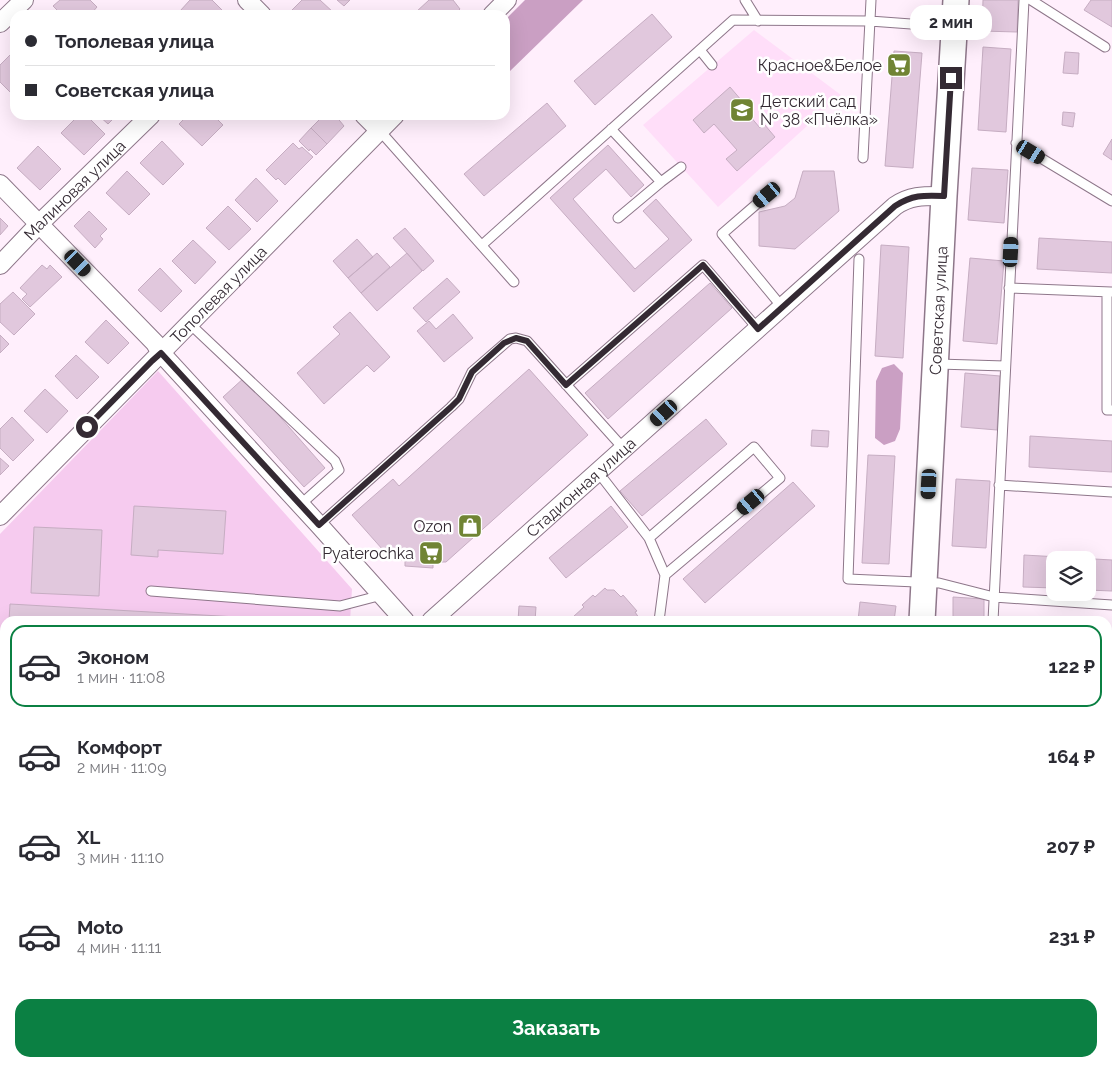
<!DOCTYPE html>
<html lang="ru">
<meta charset="utf-8">
<style>
:root{--surface:#fff;--page:#f2f2f3;--text:#2b2b33;--muted:#7c7c81;--line:#e1e1e2;--accent:#0b8043}
body{margin:0;font-family:Raleway,sans-serif;background:var(--page);color:var(--text);height:100vh;display:flex;flex-direction:column;font-size:19px;white-space:nowrap}
*{box-sizing:border-box;margin:0}
p{font-size:16px;color:var(--muted)}
.icon{flex:none;width:28px;height:28px;fill:none;stroke:currentColor;stroke-width:2;stroke-linecap:round;stroke-linejoin:round}
.map{position:relative;flex:1;overflow:hidden}
.sheet{position:absolute;left:0px;top:616px;width:1112px;height:451px;display:flex;flex-direction:column;background:var(--surface);border-radius:15px 15px 0 0;box-shadow:0 5px 20px #0002}
.sheet>*{flex:none}
.banner{position:absolute;left:10px;top:10px;width:500px;height:110px;border-radius:15px;box-shadow:0 5px 20px #0002;display:grid;align-content:center;height:110px;padding:0 15px;background:var(--surface)}
.tools{position:absolute;left:1046px;top:551px;display:grid;gap:10px}
.tools a{display:grid;place-items:center;width:50px;height:50px;border-radius:10px;background:var(--surface);box-shadow:0 5px 20px #0002;font-size:25px}
.end{position:absolute;width:22px;height:22px;margin:-11px;border:6px solid #342a33;background:#fff;box-shadow:0 0 0 2px #fff}
.from{border-radius:50%}
.bubble{position:absolute;height:35px;border-radius:15px;background:var(--surface);box-shadow:0 5px 20px #0002;font-size:16px;font-weight:700;line-height:35px;text-align:center}
.car{position:absolute;width:15px;height:30px;margin:-15px -8px;border-radius:6px;box-shadow:0 0 4px 1px #0007;background:linear-gradient(#222 24%,#8ab4d8 0 40%,#222 0 76%,#8ab4d8 0 86%,#222 0)}
.banner b{display:flex;align-items:center;gap:18px;height:48px;font-size:19px}
.banner b+b{border-top:1px solid var(--line)}
.banner i{width:12px;height:12px;background:var(--text)}
ul{padding:9px 0 0;list-style:none}
li{display:flex;align-items:center;gap:15px;height:82px;margin:0 10px 8px;padding:0 5px;border:2px solid transparent;border-radius:15px}
li div{flex:1}
li b{display:block;font-size:19px}
li em{font-style:normal;font-weight:700}
li.selected{border-color:var(--accent)}
li>.icon{width:45px;height:45px;stroke-width:1.5}
.button{display:flex;gap:10px;margin-top:auto;padding:10px 15px}
.button a{flex:1;height:58px;border-radius:15px;background:var(--accent);color:#fff;font-size:20px;font-weight:700;line-height:58px;text-align:center}
.map>svg:first-child{display:block}
.built{fill:#ffdef9}
.green{fill:#f6cbef}
.forest{fill:#ca9fc3}
.building{fill:#e1c8dd;stroke:#c6adc2}
.lines{fill:none;stroke-linecap:round;stroke-linejoin:round}
.lane-casing{stroke:#8e778a;stroke-width:11}
.street-casing{stroke:#8e778a;stroke-width:20}
.secondary-casing{stroke:#8e778a;stroke-width:28}
.path{stroke:#b1a4af;stroke-width:2.5;stroke-dasharray:2.5 2.5;stroke-linecap:butt}
.lane{stroke:#fff;stroke-width:9}
.street{stroke:#fff;stroke-width:18}
.secondary{stroke:#fff;stroke-width:25}
.route{stroke:#342a33;stroke-width:6}
.labels{text-anchor:middle;stroke-width:5;stroke-linejoin:round;paint-order:stroke}
.poi-label{font-size:16px;fill:#342a33;stroke:#fff;text-anchor:end}
.street-label{font-size:16px;fill:#342a33;stroke:#fff}
</style>
<div class="map">
<svg width="1112" height="1067" viewBox="0 0 1112 1067">
<rect width="100%" height="100%" fill="#ffeffc"/>
<path class="built" d="M 754,30 L 841,95 L 718,207 L 643,125 Z"/>
<path class="green" d="M 158,371 L 352,589 L 350,621 L 5,621 L 5,862 L 0,862 L 0,534 Z
M 0,1005 L 5,1005 L 5,1062 L 760,1062 L 860,1067 L 0,1067 Z"/>
<path class="forest" d="M 525,0 L 583,0 L 505,76 L 505,20 Z
M 894,364 L 903,373 L 900,429 L 895,441 L 884,445 L 875,438 L 876,381 L 882,368 Z"/>
<path class="building" d="M 60,0 L 90,0 L 97,7 L 90,15 L 62,15 L 53,6 Z
M 190,0 L 212,0 L 224,12 L 220,15 L 184,15 L 180,11 Z
M 302,0 L 320,0 L 334,13 L 332,15 L 292,15 L 290,12 Z
M 337,0 L 350,0 L 344,6 Z
M 429,0 L 453,0 L 460,9 L 454,15 L 418,15 L 416,12 Z
M 983,0 L 1018,0 L 1017,32 L 982,31 Z
M 1091,0 L 1112,0 L 1112,27 L 1084,10 Z
M 652,14 L 672,37 L 595,105 L 574,81 Z
M 983,47 L 1011,49 L 1006,132 L 978,130 Z
M 894,51 L 922,53 L 913,168 L 885,166 Z
M 13,52 L 15,54 L 14,96 L 0,82 L 0,65 Z
M 1065,52 L 1079,53 L 1078,74 L 1063,73 Z
M 730,87 L 742,101 L 739,103 L 760,128 L 764,124 L 775,137 L 737,171 L 726,159 L 737,150 L 714,124 L 704,133 L 693,120 Z
M 547,103 L 566,126 L 484,196 L 464,174 Z
M 1063,112 L 1075,113 L 1073,127 L 1062,125 Z
M 79,115 L 86,115 L 105,134 L 84,155 L 61,133 Z
M 98,115 L 117,115 L 108,124 Z
M 188,115 L 213,115 L 223,125 L 202,146 L 179,124 Z
M 223,115 L 233,115 L 228,120 Z
M 324,115 L 335,115 L 344,126 L 327,144 L 311,128 Z
M 311,128 L 327,144 L 316,155 L 310,149 L 309,151 L 299,141 Z
M 1112,139 L 1112,160 L 1103,154 Z
M 162,141 L 184,164 L 163,185 L 140,163 Z
M 293,143 L 299,149 L 302,147 L 313,157 L 285,185 L 278,178 L 276,180 L 266,170 Z
M 608,145 L 644,185 L 631,197 L 606,169 L 573,199 L 635,269 L 669,239 L 643,211 L 656,199 L 692,240 L 634,292 L 550,198 Z
M 38,146 L 61,169 L 40,190 L 17,168 Z
M 972,168 L 1008,170 L 1004,223 L 968,220 Z
M 127,171 L 150,194 L 129,215 L 106,193 Z
M 803,171 L 834,171 L 839,211 L 795,249 L 759,246 L 759,212 L 785,206 L 795,198 Z
M 256,178 L 278,201 L 257,222 L 235,200 Z
M 228,206 L 251,229 L 229,250 L 206,228 Z
M 89,211 L 107,229 L 100,236 L 103,239 L 95,248 L 74,226 Z
M 0,218 L 8,226 L 0,235 Z
M 405,228 L 434,261 L 423,271 L 393,238 Z
M 1039,238 L 1112,242 L 1112,273 L 1037,269 Z
M 357,239 L 373,257 L 348,278 L 333,261 Z
M 193,240 L 216,262 L 195,284 L 172,261 Z
M 881,245 L 909,247 L 903,358 L 875,356 Z
M 377,253 L 390,267 L 361,293 L 348,278 Z
M 407,253 L 422,271 L 377,311 L 361,293 Z
M 970,258 L 1004,261 L 997,344 L 963,341 Z
M 42,265 L 47,269 L 50,265 L 62,277 L 30,307 L 22,299 L 27,294 L 20,288 Z
M 160,268 L 182,291 L 161,312 L 138,290 Z
M 447,278 L 460,292 L 426,322 L 413,308 Z
M 710,283 L 732,308 L 608,419 L 585,393 Z
M 13,292 L 35,314 L 14,335 L 0,322 L 0,304 Z
M 350,312 L 390,357 L 374,372 L 367,365 L 324,404 L 297,373 L 340,334 L 333,327 Z
M 453,314 L 473,338 L 444,362 L 417,331 L 429,321 L 436,329 Z
M 106,320 L 129,343 L 108,364 L 85,342 Z
M 0,335 L 9,344 L 0,353 Z
M 76,355 L 99,377 L 77,399 L 55,376 Z
M 529,369 L 588,435 L 446,562 L 433,562 L 433,568 L 405,566 L 405,560 L 391,559 L 352,515 L 393,479 L 399,486 Z
M 965,373 L 1000,376 L 997,430 L 961,427 Z
M 245,377 L 325,468 L 304,487 L 223,397 Z
M 45,389 L 68,411 L 47,433 L 24,411 Z
M 12,417 L 34,440 L 13,461 L 0,448 L 0,429 Z
M 706,419 L 727,444 L 642,516 L 620,491 Z
M 812,430 L 829,431 L 828,447 L 811,446 Z
M 1030,436 L 1112,441 L 1112,472 L 1029,467 Z
M 868,455 L 895,456 L 889,564 L 862,563 Z
M 0,458 L 9,466 L 0,475 Z
M 956,479 L 990,481 L 986,548 L 952,546 Z
M 793,482 L 815,506 L 705,603 L 683,579 Z
M 134,506 L 226,511 L 223,554 L 158,550 L 158,557 L 131,555 Z
M 611,506 L 628,527 L 566,578 L 549,558 Z
M 34,527 L 102,530 L 99,596 L 31,593 Z
M 1024,555 L 1112,560 L 1112,591 L 1088,590 L 1088,560 L 1055,560 L 1055,588 L 1023,587 Z
M 605,588 L 607,590 L 614,590 L 621,597 L 623,595 L 637,611 L 635,612 L 641,621 L 574,621 L 575,619 L 573,617 L 584,607 L 582,605 L 593,595 L 595,597 Z
M 953,597 L 984,599 L 984,621 L 953,621 Z
M 860,602 L 896,606 L 894,621 L 858,621 Z
M 10,604 L 272,619 L 272,621 L 9,621 Z
M 519,606 L 536,607 L 535,621 L 518,621 Z
M 1108,647 L 1112,647 L 1112,700 L 1108,700 Z
M 1108,759 L 1112,759 L 1112,810 L 1108,809 Z
M 1108,869 L 1112,869 L 1112,899 L 1108,898 Z
M 0,883 L 5,884 L 5,957 L 0,957 Z
M 1108,1006 L 1112,1006 L 1112,1038 L 1108,1038 Z"/>
<g class="lines">
<defs>
<path id="lane" d="M 745,0 L 758,21
M 1031,0 L 1105,47
M 700,50 L 712,65
M 611,129 L 661,182 L 681,167
M 380,131 L 514,282
M 1016,143 L 1112,201
M 863,158 L 871,0
M 767,195 L 722,234 L 782,307
M 618,218 L 661,182
M 482,245 L 733,20 L 870,21 L 952,27
M 859,259 L 848,579 L 939,583 L 994,597 L 1112,605
M 1009,288 L 1111,292
M 1107,292 L 1107,410 L 1112,410
M 190,324 L 335,461 L 339,470 L 300,505
M 938,364 L 1005,366
M 566,385 L 703,265 L 758,329
M 598,472 L 649,538 L 665,575 L 659,621
M 999,485 L 1112,492
M 319,525 L 451,407 L 459,399 L 472,372 L 510,339 L 516,338 L 527,341 L 624,449
M 649,538 L 754,447 L 780,478 L 665,575
M 151,591 L 340,606 L 382,595
M 993,621 L 1024,0
M 1108,823 L 1112,823
M 1092,1067 L 1092,1062"/>
<g id="street">
<path d="M 247,0 L 262,15"/>
<path d="M 492,15 L 507,0"/>
<path d="M 0,23 L 24,0"/>
<path d="M 364,115 L 380,131"/>
<path d="M 0,184 L 155,343 L 161,353 L 319,525 L 405,621"/>
<path id="s1" d="M 0,265 L 40,223 L 151,115"/>
<path id="s2" d="M 0,516 L 395,115"/>
<path id="s3" d="M 431,621 L 895,206 C 911,195 925,196 944,196"/>
<path d="M 1108,734 L 1112,734"/>
</g>
<g id="secondary">
<path id="s4" d="M 922,621 L 944,196 L 956,0"/>
<path d="M 939,1062 L 1023,1067"/>
<path d="M 897,1067 L 897,1062"/>
</g>
</defs>
<use href="#lane" class="lane-casing"/>
<use href="#street" class="street-casing"/>
<use href="#secondary" class="secondary-casing"/>
<path class="path" d="M 1,982 L 5,990
M 1108,983 L 1112,981
M 1108,1044 L 1112,1044
M 49,1062 L 52,1067
M 141,1062 L 146,1067
M 340,1062 L 341,1067
M 543,1062 L 543,1067
M 674,1062 L 737,1067
M 129,1067 L 135,1062
M 207,1067 L 220,1062
M 249,1067 L 252,1062
M 478,1067 L 480,1062
M 488,1067 L 488,1062
M 620,1067 L 621,1062"/>
<use href="#lane" class="lane"/>
<use href="#street" class="street"/>
<use href="#secondary" class="secondary"/>
</g>
<g class="lines">
<path class="route" d="M 87,427 L 152,361 L 161,353 L 319,525 L 451,407 L 459,399 L 472,372 L 504,343 L 516,338 L 527,341 L 566,385 L 703,265 L 758,329 L 895,206 C 912,195 923,195 944,196 L 951,78"/>
</g>
<defs>
<symbol id="supermarket-square" viewBox="-11 -11 22 22"><rect x="-9" y="-9" width="18" height="18" rx="4" fill="#708434" stroke="#fff"/><path d="M-6-5.5h2.5l.6 2H6L4.5 2H-2.5L-4.4-4H-6ZM-1.5 3.2a1.3 1.3 0 1 0 .1 0ZM3 3.2a1.3 1.3 0 1 0 .1 0Z" fill="#fff"/></symbol>
<symbol id="school-square" viewBox="-11 -11 22 22"><rect x="-9" y="-9" width="18" height="18" rx="4" fill="#708434" stroke="#fff"/><path d="M0-5L7-2L0 1L-7-2ZM-4 1L0 2.5L4 1V4Q0 6-4 4Z" fill="#fff"/></symbol>
<symbol id="shop-square" viewBox="-11 -11 22 22"><rect x="-9" y="-9" width="18" height="18" rx="4" fill="#708434" stroke="#fff"/><path d="M-5-2.5h2.3a2.7 3.5 0 0 1 5.4 0H5L5.5 6h-11ZM-1.5-2.5h3a1.5 2.3 0 0 0-3 0Z" fill="#fff"/></symbol>
</defs>
<g fill-rule="evenodd">
<use href="#supermarket-square" x="885" y="51" width="28" height="28"/>
<use href="#school-square" x="728" y="96" width="28" height="28"/>
<use href="#shop-square" x="456" y="512" width="28" height="28"/>
<use href="#supermarket-square" x="417" y="539" width="28" height="28"/>
</g>
<g class="labels">
<g class="poi-label">
<text x="882" y="71">Красное&amp;Белое</text>
<text x="760" y="107" text-anchor="start">Детский сад<tspan x="760" dy="18">№ 38 «Пчёлка»</tspan></text>
<text x="452" y="532">Ozon</text>
<text x="414" y="559">Pyaterochka</text>
</g>
<g class="street-label">
<text dy="6" stroke="none"><textPath href="#s1" startOffset="106">Малиновая улица</textPath></text>
<text dy="6" stroke="none"><textPath href="#s2" startOffset="311">Тополевая улица</textPath></text>
<text dy="6" stroke="none"><textPath href="#s4" startOffset="311">Советская улица</textPath></text>
<text dy="6" stroke="none"><textPath href="#s3" startOffset="201">Стадионная улица</textPath></text>
</g>
</g>
</svg>
<div class="tools">
<a><svg class="icon" aria-label="layers" viewBox="0 0 24 24"><path d="M12 4l9 5-9 5-9-5zM3 14l9 5 9-5"/></svg></a>
</div>
<i class="end from" style="left:87px;top:427px"></i>
<i class="end" style="left:951px;top:78px"></i>
<div class="bubble" style="left:910px;top:5px;width:82px">2 мин</div>
<i class="car" style="left:1031px;top:152px;rotate:121deg"></i>
<i class="car" style="left:767px;top:195px;rotate:230deg"></i>
<i class="car" style="left:1011px;top:252px;rotate:3deg"></i>
<i class="car" style="left:78px;top:263px;rotate:136deg"></i>
<i class="car" style="left:664px;top:413px;rotate:228deg"></i>
<i class="car" style="left:929px;top:484px;rotate:183deg"></i>
<i class="car" style="left:751px;top:502px;rotate:230deg"></i>
<div class="banner">
<b><i class="from"></i>Тополевая улица</b>
<b><i></i>Советская улица</b>
</div>
<section class="sheet">
<ul>
<li class="selected"><svg class="icon" aria-label="car" viewBox="0 0 24 24"><path d="M5 17H2v-5l4-1 3-4h7l3 4 3 1v5h-3M9 17h6M6 11h13"/><circle cx="7" cy="17" r="2"/><circle cx="17" cy="17" r="2"/></svg><div><b>Эконом</b><p>1 мин · 11:08</p></div><em>122 ₽</em></li>
<li><svg class="icon" aria-label="car" viewBox="0 0 24 24"><path d="M5 17H2v-5l4-1 3-4h7l3 4 3 1v5h-3M9 17h6M6 11h13"/><circle cx="7" cy="17" r="2"/><circle cx="17" cy="17" r="2"/></svg><div><b>Комфорт</b><p>2 мин · 11:09</p></div><em>164 ₽</em></li>
<li><svg class="icon" aria-label="car" viewBox="0 0 24 24"><path d="M5 17H2v-5l4-1 3-4h7l3 4 3 1v5h-3M9 17h6M6 11h13"/><circle cx="7" cy="17" r="2"/><circle cx="17" cy="17" r="2"/></svg><div><b>XL</b><p>3 мин · 11:10</p></div><em>207 ₽</em></li>
<li><svg class="icon" aria-label="car" viewBox="0 0 24 24"><path d="M5 17H2v-5l4-1 3-4h7l3 4 3 1v5h-3M9 17h6M6 11h13"/><circle cx="7" cy="17" r="2"/><circle cx="17" cy="17" r="2"/></svg><div><b>Moto</b><p>4 мин · 11:11</p></div><em>231 ₽</em></li>
</ul>
<div class="button"><a>Заказать</a></div>
</section>
</div>
